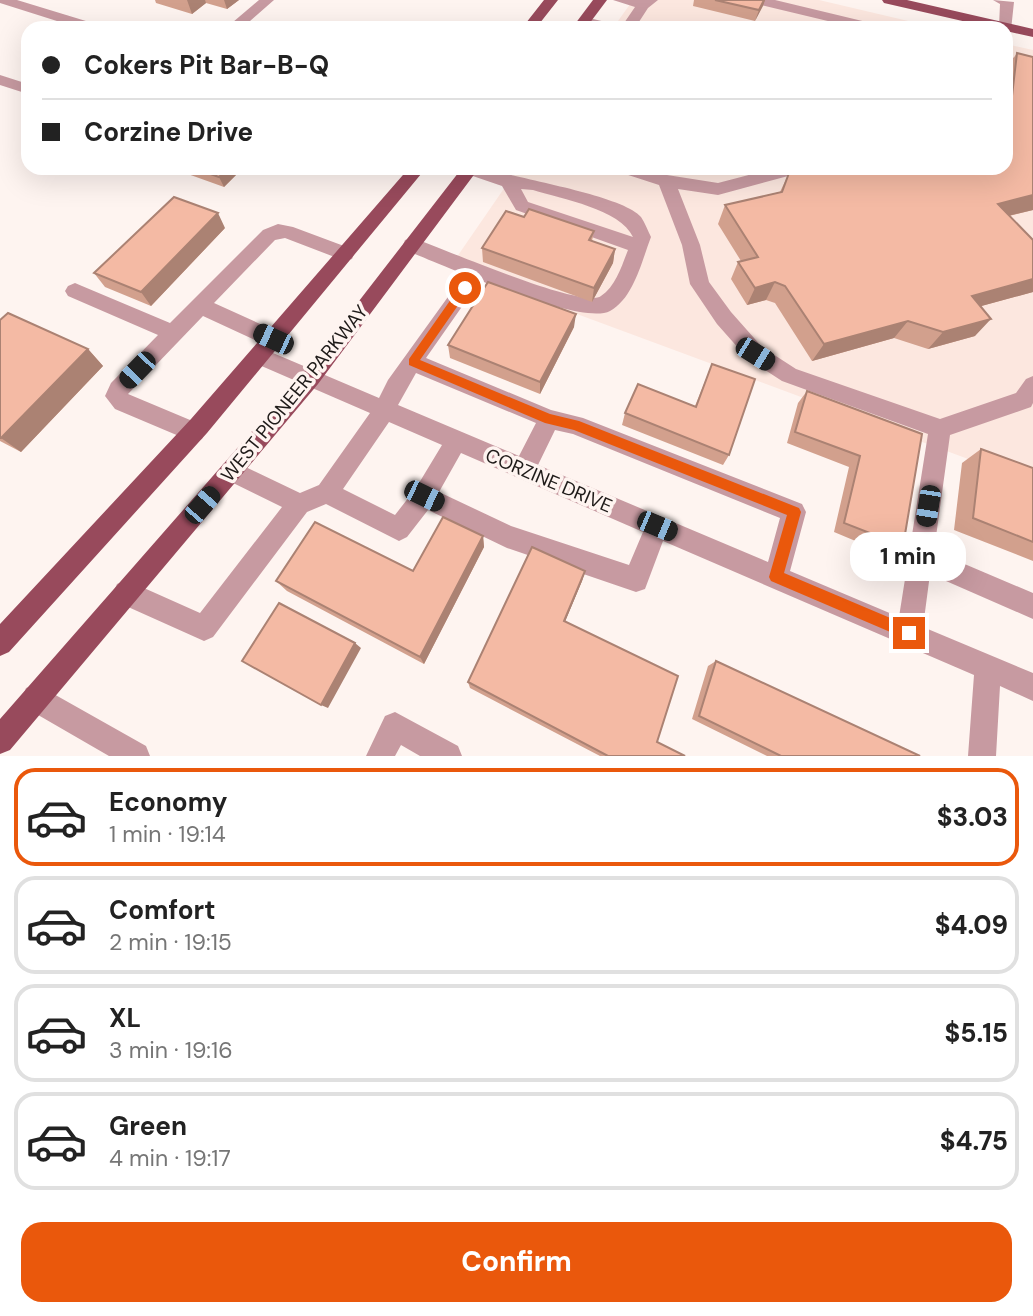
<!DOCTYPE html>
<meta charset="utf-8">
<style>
:root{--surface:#fff;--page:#f2f2f2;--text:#222;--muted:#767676;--line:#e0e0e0;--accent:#ea580c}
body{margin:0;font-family:"DM Sans",sans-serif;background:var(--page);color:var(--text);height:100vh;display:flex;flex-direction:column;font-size:26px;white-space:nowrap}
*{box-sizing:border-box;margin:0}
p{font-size:23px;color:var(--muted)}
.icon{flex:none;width:38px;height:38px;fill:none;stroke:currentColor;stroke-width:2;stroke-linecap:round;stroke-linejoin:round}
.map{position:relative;height:756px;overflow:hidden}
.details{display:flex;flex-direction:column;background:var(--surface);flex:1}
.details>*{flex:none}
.top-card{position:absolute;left:21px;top:21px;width:992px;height:154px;border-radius:21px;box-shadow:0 7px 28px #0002;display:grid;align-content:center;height:154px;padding:0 21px;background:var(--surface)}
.end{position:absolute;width:32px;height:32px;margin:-16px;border:9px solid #ea580c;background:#fff;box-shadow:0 0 0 4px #fff}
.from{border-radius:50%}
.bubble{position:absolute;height:49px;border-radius:21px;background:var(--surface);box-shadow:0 7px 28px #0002;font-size:23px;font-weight:800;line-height:49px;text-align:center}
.car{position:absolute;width:21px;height:42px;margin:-21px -10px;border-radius:9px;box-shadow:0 0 5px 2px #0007;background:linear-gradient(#222 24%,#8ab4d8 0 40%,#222 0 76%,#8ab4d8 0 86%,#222 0)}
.top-card b{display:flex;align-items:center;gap:24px;height:66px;font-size:26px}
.top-card b+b{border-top:2px solid var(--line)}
.top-card i{width:18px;height:18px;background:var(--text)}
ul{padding:12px 0 0;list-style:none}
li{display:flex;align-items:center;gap:21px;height:98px;margin:0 14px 10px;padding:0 7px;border:4px solid var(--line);border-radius:21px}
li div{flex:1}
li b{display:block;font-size:26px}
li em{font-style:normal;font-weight:800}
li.current{border-color:var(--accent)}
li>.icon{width:63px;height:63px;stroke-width:1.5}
.primary-button{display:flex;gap:14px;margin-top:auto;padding:14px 21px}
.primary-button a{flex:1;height:80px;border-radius:21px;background:var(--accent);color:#fff;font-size:28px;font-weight:800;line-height:80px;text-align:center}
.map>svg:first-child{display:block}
.built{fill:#fce7df}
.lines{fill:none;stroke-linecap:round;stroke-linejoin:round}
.minor{fill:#c79aa1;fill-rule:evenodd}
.major{fill:#984a5c;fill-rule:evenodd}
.wall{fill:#d2a08d}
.shaded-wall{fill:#ab8273}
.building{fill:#f4baa4;stroke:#ab8273;stroke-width:2}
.route{fill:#ea580c}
.labels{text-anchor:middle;stroke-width:7;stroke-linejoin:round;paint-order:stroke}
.street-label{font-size:19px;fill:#1e1a18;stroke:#fef4f0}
</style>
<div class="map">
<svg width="1033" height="756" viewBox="0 0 1033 756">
<rect width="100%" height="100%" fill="#fef4f0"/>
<path class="built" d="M 633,0 L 819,0 L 938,28 L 613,28 Z
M 1006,44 L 1033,50 L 1033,483 L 450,267 L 518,168 L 1006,168 Z"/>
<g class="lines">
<path class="minor" d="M 0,0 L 17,0 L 99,25 L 101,28 L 79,28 L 0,3 Z
M 259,0 L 274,0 L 242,28 L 226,28 Z
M 613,0 L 658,0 L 648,8 L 635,28 L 597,28 L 578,21 L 585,17 L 622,26 L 635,7 Z
M 751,0 L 775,0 L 879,25 L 881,28 L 857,28 L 753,3 Z
M 993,0 L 1014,2 L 1011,30 L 1006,31 L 1006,28 L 999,27 L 1000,4 Z
M 1006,56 L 1033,62 L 1033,70 L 1006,64 Z
M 0,75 L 28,84 L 28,94 L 0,85 Z
M 485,168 C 517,179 622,195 641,217 C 645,223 648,231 651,237 C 642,260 634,298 610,311 C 580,327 441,264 405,250 L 403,245 L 405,240 L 412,238 C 441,247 582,310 601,296 C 616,286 622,265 628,250 L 516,210 L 502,186 L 464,173 L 462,169 ZM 521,189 L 533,190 C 562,199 620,209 633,237 L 528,202 Z
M 617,168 L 644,168 L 667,175 L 718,183 L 775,168 L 805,168 L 803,172 L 718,195 L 678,189 L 700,245 L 709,282 L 731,312 L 762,347 L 796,369 L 940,419 L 1016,393 L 1026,379 L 1033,376 L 1033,403 L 1031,407 L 950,435 L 934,551 L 1033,593 L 1033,619 L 930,574 L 923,627 L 1033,673 L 1033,701 L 1000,686 L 996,756 L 968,756 L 974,675 L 663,541 L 645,589 L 636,592 L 507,548 L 428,510 L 407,537 L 399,541 L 326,504 L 307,512 L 213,637 L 204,641 L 117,602 L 113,593 L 117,584 L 126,580 L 200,613 L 282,507 L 223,478 L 220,471 L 223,464 L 231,460 L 300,493 L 319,485 L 370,413 L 252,362 L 249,356 L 252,350 L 259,347 L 266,350 L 379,398 L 388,380 L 458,283 L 465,281 L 472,283 L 475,288 L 426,358 L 551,410 L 583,418 L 802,504 L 806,512 L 790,571 L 899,617 L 928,434 L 782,381 L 748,359 L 717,324 L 690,284 L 682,245 L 659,185 L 619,172 ZM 416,373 L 536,423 L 519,456 L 398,405 ZM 389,422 L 442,445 L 416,488 L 395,515 L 343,489 ZM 555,430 L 573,434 L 780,518 L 768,562 L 538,465 ZM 461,453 L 643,532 L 629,565 L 511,526 L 439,492 Z
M 278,224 L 293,227 L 352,249 L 354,254 L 352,259 L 345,261 L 285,238 L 275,240 L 214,303 L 280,333 L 283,339 L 280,345 L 273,347 L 266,345 L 203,316 L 128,394 L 202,425 L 205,432 L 202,439 L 194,442 L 186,439 L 115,409 L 105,396 L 111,383 L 158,335 L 68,296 L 65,291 L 68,286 L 75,283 L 82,286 L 170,323 L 263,230 Z
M 36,684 L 146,746 L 150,756 L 109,756 L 26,708 L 22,698 L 26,688 Z
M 395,712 L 458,746 L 462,756 L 420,756 L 401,745 L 395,756 L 366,756 L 385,716 Z"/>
<path class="major" d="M 544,0 L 558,0 L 536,28 L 522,28 Z
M 593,0 L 607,0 L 586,28 L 572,28 Z
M 882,0 L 907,0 L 1033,29 L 1033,37 L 1006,31 L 1006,28 L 993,28 L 884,3 Z
M 409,168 L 426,168 L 207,433 L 9,652 L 0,656 L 0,624 L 191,419 Z
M 462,168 L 479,168 L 318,384 L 10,750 L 0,754 L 0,719 L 304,372 Z"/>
</g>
<path class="wall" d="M 155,0 L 239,0 L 227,9 L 206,3 L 192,14 L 156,3 Z
M 694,0 L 765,0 L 755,21 L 693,6 Z
M 1017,53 L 1033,210 L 1009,216 L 1033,292 L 981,306 L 975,336 L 928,349 L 894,338 L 812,361 L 775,303 L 766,300 L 747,305 L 731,279 L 738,262 L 741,261 L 718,224 L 725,205 L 780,192 L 789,173 L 1006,168 L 1006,69 Z
M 183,168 L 241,168 L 241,170 L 224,187 L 185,173 Z
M 321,168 L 348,168 L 342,175 Z
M 524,217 L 594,231 L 592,241 L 615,249 L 613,263 L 592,302 L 483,262 L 482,248 Z
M 225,228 L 151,306 L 105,287 L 94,273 Z
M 0,320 L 88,349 L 103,366 L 21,452 L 0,441 Z
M 574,327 L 540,394 L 450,358 L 448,345 Z
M 712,364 L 729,455 L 723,465 L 622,425 L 625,413 L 695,406 Z
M 807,391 L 922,434 L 903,546 L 889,555 L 834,532 L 849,467 L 787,443 L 798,403 Z
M 981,449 L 1033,468 L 1033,561 L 954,530 L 962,463 Z
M 483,536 L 484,547 L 424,664 L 287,591 L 276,581 L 413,571 Z
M 585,571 L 582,581 L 565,621 L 657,742 L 685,756 L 600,756 L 470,688 L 468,682 Z
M 716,661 L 920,756 L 767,756 L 692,719 L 708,666 Z"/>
<path class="shaded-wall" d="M 187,0 L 205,0 L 206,3 L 192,14 Z
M 224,0 L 239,0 L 227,9 Z
M 764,0 L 765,0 L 763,6 L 755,21 L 759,10 Z
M 228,168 L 241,168 L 241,170 L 224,187 L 219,177 Z
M 340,168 L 348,168 L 342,175 Z
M 1033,195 L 1033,210 L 982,222 L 998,204 Z
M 218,213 L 225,228 L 151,306 L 141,292 Z
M 615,249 L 613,263 L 592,302 L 594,288 Z
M 1033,279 L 1033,292 L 956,313 L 972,296 Z
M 775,282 L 766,300 L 747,305 L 755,288 Z
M 576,314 L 574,327 L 540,394 L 540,382 Z
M 991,319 L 975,336 L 928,349 L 943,332 Z
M 908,321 L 894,338 L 812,361 L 824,344 Z
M 88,349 L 103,366 L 21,452 L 1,438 Z
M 483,536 L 484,547 L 424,664 L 420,657 Z
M 585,571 L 582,581 L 562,629 L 564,621 Z
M 355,643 L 361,648 L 328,708 L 321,705 Z"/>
<path class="building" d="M 715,0 L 764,0 L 759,10 Z
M 1017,53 L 1033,57 L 1033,195 L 998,204 L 1033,240 L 1033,279 L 972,296 L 991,319 L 943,332 L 908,321 L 824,344 L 785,286 L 775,282 L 755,288 L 738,262 L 758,257 L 725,205 L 782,192 L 789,173 L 810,168 L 1006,168 L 1006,131 L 1008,130 Z
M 194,168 L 228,168 L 219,177 Z
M 174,197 L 218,213 L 141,292 L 94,273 Z
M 529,209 L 594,231 L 589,240 L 615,249 L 594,288 L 482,248 L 506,211 L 524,217 Z
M 488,282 L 576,314 L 540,382 L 448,345 Z
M 8,313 L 88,349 L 1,438 L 0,438 L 0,320 Z
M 712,364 L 755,379 L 729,455 L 625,413 L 638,384 L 696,407 Z
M 807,391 L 922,434 L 903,546 L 844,523 L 860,456 L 795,432 Z
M 981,449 L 1033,468 L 1033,542 L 973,518 Z
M 443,517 L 483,536 L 420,657 L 276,581 L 315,522 L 413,571 Z
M 532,547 L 585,571 L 564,621 L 678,676 L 657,742 L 685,756 L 608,756 L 468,682 Z
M 279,603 L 355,643 L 321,705 L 242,661 Z
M 716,661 L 920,756 L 781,756 L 699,716 Z"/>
<path class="route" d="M 465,284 L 470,288 L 468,291 L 420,360 L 550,414 L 579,421 L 799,508 L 801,512 L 784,573 L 914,628 L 914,638 L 909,640 L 771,581 L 769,577 L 787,515 L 574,430 L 545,423 L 409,365 L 409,359 L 461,285 Z"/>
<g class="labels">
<g class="street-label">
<text transform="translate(294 393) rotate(-51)" y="7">WEST PIONEER PARKWAY</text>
<text transform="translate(549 480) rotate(23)" y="7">CORZINE DRIVE</text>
</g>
</g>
</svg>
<i class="end from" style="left:465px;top:288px"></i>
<i class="end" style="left:909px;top:633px"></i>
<div class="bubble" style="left:850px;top:532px;width:116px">1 min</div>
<i class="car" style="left:273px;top:339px;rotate:295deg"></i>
<i class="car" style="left:755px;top:354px;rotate:122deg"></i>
<i class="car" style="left:137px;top:370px;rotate:224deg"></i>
<i class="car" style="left:424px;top:496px;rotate:116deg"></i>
<i class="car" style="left:202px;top:505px;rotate:41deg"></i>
<i class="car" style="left:928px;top:506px;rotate:189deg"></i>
<i class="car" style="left:657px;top:526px;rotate:113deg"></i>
<div class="top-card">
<b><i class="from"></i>Cokers Pit Bar-B-Q</b>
<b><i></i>Corzine Drive</b>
</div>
</div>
<section class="details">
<ul>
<li class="current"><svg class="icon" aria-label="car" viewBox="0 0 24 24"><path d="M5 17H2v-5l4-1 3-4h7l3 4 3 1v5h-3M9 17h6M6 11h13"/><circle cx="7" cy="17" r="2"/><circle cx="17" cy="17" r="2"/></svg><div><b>Economy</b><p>1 min · 19:14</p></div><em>$3.03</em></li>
<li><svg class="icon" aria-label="car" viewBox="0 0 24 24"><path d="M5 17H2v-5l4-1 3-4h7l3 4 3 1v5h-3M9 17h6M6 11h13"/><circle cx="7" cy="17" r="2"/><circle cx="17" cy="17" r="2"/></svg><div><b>Comfort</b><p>2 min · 19:15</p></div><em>$4.09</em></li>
<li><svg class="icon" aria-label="car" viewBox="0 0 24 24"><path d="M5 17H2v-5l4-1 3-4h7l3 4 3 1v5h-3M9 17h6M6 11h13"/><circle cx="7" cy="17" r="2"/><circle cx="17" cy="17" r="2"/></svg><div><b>XL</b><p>3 min · 19:16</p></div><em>$5.15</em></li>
<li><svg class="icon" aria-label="car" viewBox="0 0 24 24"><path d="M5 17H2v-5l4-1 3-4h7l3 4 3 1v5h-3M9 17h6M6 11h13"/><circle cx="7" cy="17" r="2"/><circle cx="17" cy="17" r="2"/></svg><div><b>Green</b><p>4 min · 19:17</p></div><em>$4.75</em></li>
</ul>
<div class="primary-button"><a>Confirm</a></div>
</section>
